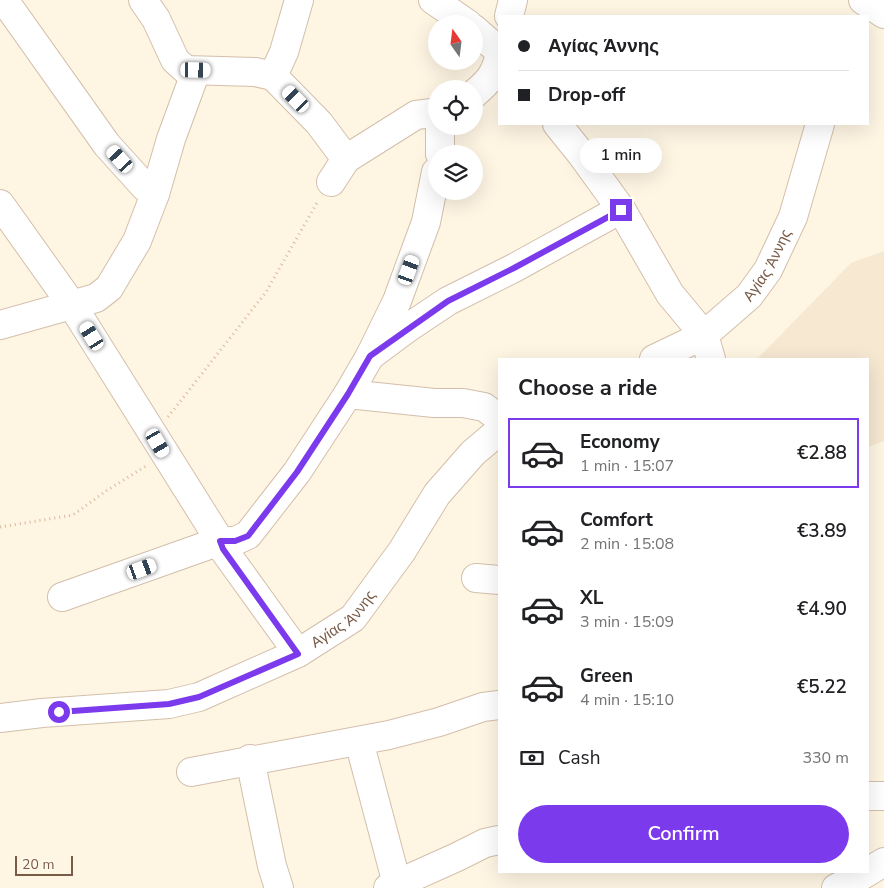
<!DOCTYPE html>
<meta charset="utf-8">
<style>
:root{--surface:#fff;--page:#f6f6f6;--text:#202124;--muted:#757577;--line:#e0e0e0;--accent:#7c3aed}
body{margin:0;font-family:"Nunito Sans",sans-serif;background:var(--page);color:var(--text);height:100vh;display:flex;flex-direction:column;font-size:19px;white-space:nowrap}
*{box-sizing:border-box;margin:0}
p{font-size:16px;color:var(--muted)}
.icon{flex:none;width:28px;height:28px;fill:none;stroke:currentColor;stroke-width:2;stroke-linecap:round;stroke-linejoin:round}
.map{position:relative;flex:1;overflow:hidden}
.panel{position:absolute;left:498px;top:358px;width:371px;height:515px;display:flex;flex-direction:column;background:var(--surface);border-radius:0px;box-shadow:0 5px 20px #0002}
.panel>*{flex:none}
.top-card{position:absolute;left:498px;top:15px;width:371px;height:110px;border-radius:0px;box-shadow:0 5px 20px #0002;display:grid;align-content:center;height:110px;padding:0 20px;background:var(--surface)}
.needle{width:32px;rotate:346deg}
.buttons{position:absolute;left:428px;top:15px;display:grid;gap:10px}
.buttons a{display:grid;place-items:center;width:55px;height:55px;border-radius:50%;background:var(--surface);box-shadow:0 5px 20px #0002;font-size:25px}
.scale{position:absolute;left:15px;bottom:12px;width:58px;box-sizing:border-box;padding-left:5px;border:2px solid #795b47;border-top:0;font-size:14px;line-height:18px;white-space:nowrap;color:#795b47;-webkit-text-stroke:4px #fff8eb;paint-order:stroke}
.end{position:absolute;width:22px;height:22px;margin:-11px;border:6px solid #7c3aed;background:#fff;box-shadow:0 0 0 2px #fff}
.from{border-radius:50%}
.bubble{position:absolute;height:35px;border-radius:18px;background:var(--surface);box-shadow:0 5px 20px #0002;font-size:16px;font-weight:600;line-height:35px;text-align:center}
.car{position:absolute;width:15px;height:30px;margin:-15px -8px;border-radius:6px;box-shadow:0 0 4px 1px #0007;background:linear-gradient(#fff 24%,#345 0 40%,#fff 0 76%,#345 0 86%,#fff 0)}
.top-card b{display:flex;align-items:center;gap:18px;height:48px;font-size:19px}
.top-card b+b{border-top:1px solid var(--line)}
.top-card i{width:12px;height:12px;background:var(--text)}
ul{padding:0;list-style:none}
li{display:flex;align-items:center;gap:15px;height:70px;margin:0 10px 8px;padding:0 10px;border:2px solid transparent;border-radius:0px}
li div{flex:1}
li b{display:block;font-size:19px}
li em{font-style:normal;font-weight:600}
li.on{border-color:var(--accent)}
li>.icon{width:45px;height:45px;stroke-width:1.5}
h2{padding:0 20px;font-size:22px;line-height:60px}
.pay{display:flex;align-items:center;gap:12px;height:55px;padding:0 20px;font-size:19px}
.pay p{margin-inline-start:auto}
.action{display:flex;gap:10px;margin-top:auto;padding:10px 20px}
.action a{flex:1;height:58px;border-radius:30px;background:var(--accent);color:#fff;font-size:20px;font-weight:600;line-height:58px;text-align:center}
.map>svg:first-child{display:block}
.residential{fill:#f6e8d1}
.lines{fill:none;stroke-linecap:round;stroke-linejoin:round}
.minor-casing{stroke:#d3bfab;stroke-width:30}
.path{stroke:#dbb89b;stroke-width:3;stroke-dasharray:1 4;stroke-linecap:butt}
.minor{stroke:#fff;stroke-width:28}
.route{stroke:#7c3aed;stroke-width:6}
.labels{text-anchor:middle;stroke-width:4;stroke-linejoin:round;paint-order:stroke}
.street-label{font-size:15px;fill:#795b47;stroke:#fff8eb}
</style>
<div class="map">
<svg width="884" height="888" viewBox="0 0 884 888">
<rect width="100%" height="100%" fill="#fef5e3"/>
<path class="residential" d="M 884,251 L 884,441 L 868,447 L 868,359 L 757,359 L 851,263 Z"/>
<g class="lines">
<defs>
<g id="minor">
<path d="M 143,0 L 156,19 L 175,60 L 186,70 L 255,72 L 273,76 L 319,123 L 346,159"/>
<path d="M 433,0 L 468,24"/>
<path d="M 863,0 L 884,14"/>
<path d="M 509,16 L 513,0"/>
<path d="M 474,29 L 499,51"/>
<path d="M 273,76 L 284,52 L 299,0"/>
<path d="M 474,94 C 488,82 494,76 499,58"/>
<path d="M 557,124 L 582,155 L 621,209 L 670,294 L 704,335 L 711,359"/>
<path d="M 440,126 L 440,154"/>
<path d="M 331,182 L 346,159 L 416,115 L 432,113 L 436,118"/>
<path d="M 155,194 L 171,139 L 196,71"/>
<path d="M 0,204 L 72,305 L 220,541 L 223,549 L 298,653"/>
<path d="M 0,325 L 96,298 L 109,288 L 137,241 L 155,194 L 145,187 L 107,145 L 4,0"/>
<path d="M 370,356 L 409,327 L 448,301 L 514,268 L 621,209"/>
<path id="s1" d="M 654,359 L 704,335 L 749,296 L 768,270 L 793,217 L 820,124"/>
<path d="M 348,394 L 370,356 L 397,301 L 426,222 L 436,172"/>
<path d="M 476,578 L 499,580"/>
<path d="M 62,597 L 220,541 L 235,541 L 248,535 L 297,472 L 348,394 L 434,403 L 463,403 L 484,407 L 499,418"/>
<path id="s2" d="M 0,718 L 42,713 L 169,704 L 199,697 L 298,653 L 353,618 L 402,551 L 437,494 L 473,453 L 499,431"/>
<path d="M 359,741 L 397,884"/>
<path d="M 250,759 L 272,866 L 279,888"/>
<path d="M 191,772 L 389,735 L 439,722 L 483,707 L 499,705"/>
<path d="M 868,796 L 884,796"/>
<path d="M 388,888 L 457,857 L 485,843 L 499,840"/>
<path d="M 836,888 L 861,876 L 884,862"/>
</g>
</defs>
<use href="#minor" class="minor-casing"/>
<path class="path" d="M 168,417 L 266,292 L 318,201
M 0,527 L 73,515 L 106,491 L 146,466"/>
<use href="#minor" class="minor"/>
</g>
<g class="lines">
<path class="route" d="M 59,712 L 169,704 L 199,697 L 298,654 L 223,549 L 220,541 L 235,541 L 248,536 L 297,472 L 348,394 L 370,356 L 448,301 L 514,268 L 621,210"/>
</g>
<g class="labels">
<g class="street-label">
<text dy="5" stroke="none"><textPath href="#s1" startOffset="151">Αγίας Άννης</textPath></text>
<text dy="5" stroke="none"><textPath href="#s2" startOffset="366">Αγίας Άννης</textPath></text>
</g>
</g>
</svg>
<div class="buttons">
<a><svg class="needle" viewBox="-14 -14 28 28"><path d="M0-13l5 13h-10z" fill="#e53935"/><path d="M0 13l5-13h-10z" fill="#757577"/></svg></a>
<a><svg class="icon" aria-label="locate" viewBox="0 0 24 24"><circle cx="12" cy="12" r="6"/><path d="M12 2v4M12 18v4M2 12h4M18 12h4"/></svg></a>
<a><svg class="icon" aria-label="layers" viewBox="0 0 24 24"><path d="M12 4l9 5-9 5-9-5zM3 14l9 5 9-5"/></svg></a>
</div>
<div class="scale">20 m</div>
<i class="end from" style="left:59px;top:712px"></i>
<i class="end" style="left:621px;top:210px"></i>
<div class="bubble" style="left:580px;top:138px;width:82px">1 min</div>
<i class="car" style="left:196px;top:70px;rotate:91deg"></i>
<i class="car" style="left:296px;top:99px;rotate:316deg"></i>
<i class="car" style="left:120px;top:159px;rotate:318deg"></i>
<i class="car" style="left:409px;top:270px;rotate:20deg"></i>
<i class="car" style="left:92px;top:336px;rotate:328deg"></i>
<i class="car" style="left:158px;top:443px;rotate:150deg"></i>
<i class="car" style="left:142px;top:569px;rotate:70deg"></i>
<div class="top-card">
<b><i class="from"></i>Αγίας Άννης</b>
<b><i></i>Drop-off</b>
</div>
<section class="panel">
<h2>Choose a ride</h2>
<ul>
<li class="on"><svg class="icon" aria-label="car" viewBox="0 0 24 24"><path d="M5 17H2v-5l4-1 3-4h7l3 4 3 1v5h-3M9 17h6M6 11h13"/><circle cx="7" cy="17" r="2"/><circle cx="17" cy="17" r="2"/></svg><div><b>Economy</b><p>1 min · 15:07</p></div><em>€2.88</em></li>
<li><svg class="icon" aria-label="car" viewBox="0 0 24 24"><path d="M5 17H2v-5l4-1 3-4h7l3 4 3 1v5h-3M9 17h6M6 11h13"/><circle cx="7" cy="17" r="2"/><circle cx="17" cy="17" r="2"/></svg><div><b>Comfort</b><p>2 min · 15:08</p></div><em>€3.89</em></li>
<li><svg class="icon" aria-label="car" viewBox="0 0 24 24"><path d="M5 17H2v-5l4-1 3-4h7l3 4 3 1v5h-3M9 17h6M6 11h13"/><circle cx="7" cy="17" r="2"/><circle cx="17" cy="17" r="2"/></svg><div><b>XL</b><p>3 min · 15:09</p></div><em>€4.90</em></li>
<li><svg class="icon" aria-label="car" viewBox="0 0 24 24"><path d="M5 17H2v-5l4-1 3-4h7l3 4 3 1v5h-3M9 17h6M6 11h13"/><circle cx="7" cy="17" r="2"/><circle cx="17" cy="17" r="2"/></svg><div><b>Green</b><p>4 min · 15:10</p></div><em>€5.22</em></li>
</ul>
<div class="pay"><svg class="icon" aria-label="cash" viewBox="0 0 24 24"><path d="M3 7h18v10H3z"/><circle cx="12" cy="12" r="2"/></svg>Cash<p>330 m</p></div>
<div class="action"><a>Confirm</a></div>
</section>
</div>
